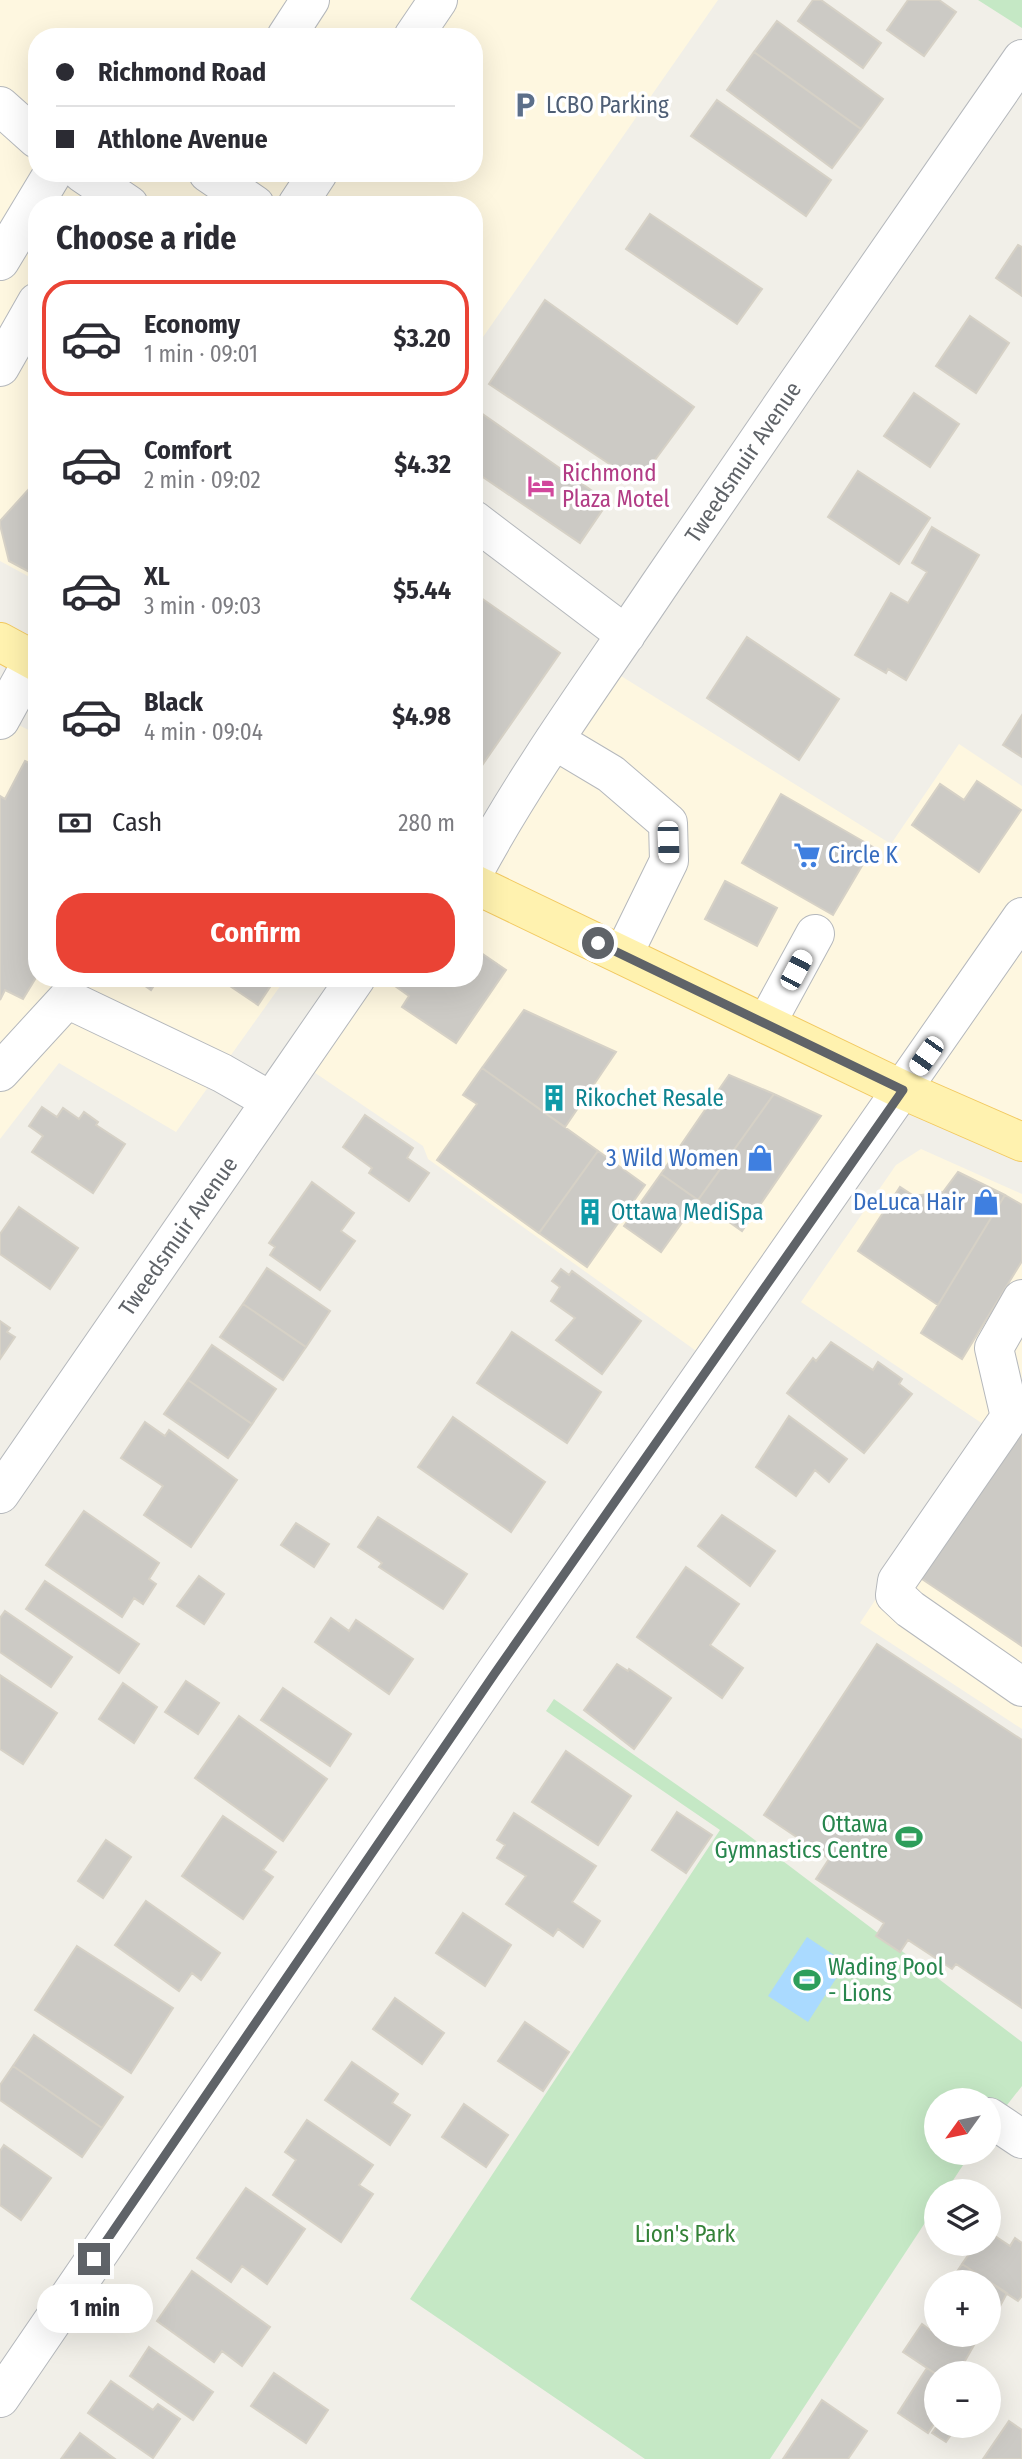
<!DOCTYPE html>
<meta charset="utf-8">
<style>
:root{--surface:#fff;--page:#f2f2f3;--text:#2b2b33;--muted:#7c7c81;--line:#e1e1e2;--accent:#ea4335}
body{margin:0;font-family:"Fira Sans Condensed",sans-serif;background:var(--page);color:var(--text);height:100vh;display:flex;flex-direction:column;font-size:26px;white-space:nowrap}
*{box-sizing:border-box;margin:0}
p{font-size:23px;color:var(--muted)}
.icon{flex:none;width:38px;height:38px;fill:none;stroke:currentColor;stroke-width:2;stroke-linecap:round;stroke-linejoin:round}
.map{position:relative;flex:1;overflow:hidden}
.side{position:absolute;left:28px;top:196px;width:455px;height:791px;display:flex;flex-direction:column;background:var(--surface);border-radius:28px;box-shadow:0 7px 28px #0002}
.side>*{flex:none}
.hud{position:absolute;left:28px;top:28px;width:455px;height:154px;border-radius:28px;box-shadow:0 7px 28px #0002;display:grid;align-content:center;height:154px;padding:0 28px;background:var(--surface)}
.needle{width:46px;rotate:237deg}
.controls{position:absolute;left:924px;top:2088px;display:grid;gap:14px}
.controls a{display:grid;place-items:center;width:77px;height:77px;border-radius:50%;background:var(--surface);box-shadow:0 7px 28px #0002;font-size:35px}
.end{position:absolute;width:32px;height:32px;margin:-16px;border:9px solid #5f6368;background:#fff;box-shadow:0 0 0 4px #fff}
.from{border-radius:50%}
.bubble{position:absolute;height:49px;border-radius:24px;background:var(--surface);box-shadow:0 7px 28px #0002;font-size:23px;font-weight:700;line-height:49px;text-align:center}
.car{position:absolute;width:21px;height:42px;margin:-21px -10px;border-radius:9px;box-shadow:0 0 5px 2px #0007;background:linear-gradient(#fff 24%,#345 0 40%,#fff 0 76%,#345 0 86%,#fff 0)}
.hud b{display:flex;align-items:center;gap:24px;height:66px;font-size:26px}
.hud b+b{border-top:2px solid var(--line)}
.hud i{width:18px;height:18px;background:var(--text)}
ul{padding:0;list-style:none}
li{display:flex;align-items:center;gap:21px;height:116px;margin:0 14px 10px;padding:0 14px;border:4px solid transparent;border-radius:28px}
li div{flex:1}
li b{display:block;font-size:26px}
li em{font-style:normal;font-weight:700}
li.active{border-color:var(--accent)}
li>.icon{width:63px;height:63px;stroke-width:1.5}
h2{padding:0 28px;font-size:32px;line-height:84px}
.pay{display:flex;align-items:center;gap:18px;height:77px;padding:0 28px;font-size:26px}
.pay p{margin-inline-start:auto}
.action{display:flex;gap:14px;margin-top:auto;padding:14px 28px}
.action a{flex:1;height:80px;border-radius:28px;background:var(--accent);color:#fff;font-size:28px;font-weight:700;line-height:80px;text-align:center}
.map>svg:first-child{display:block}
.commercial{fill:#fef7e0;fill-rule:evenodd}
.green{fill:#c5e8c5}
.water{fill:#aadaff}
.building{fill:#cccac5;stroke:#d6d1c6;stroke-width:2}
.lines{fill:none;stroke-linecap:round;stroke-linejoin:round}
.minor-casing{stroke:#b5b8bc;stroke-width:40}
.major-casing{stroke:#f2c960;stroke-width:40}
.minor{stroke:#fff;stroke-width:38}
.major{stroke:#fff2af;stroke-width:38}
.route{stroke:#5f6368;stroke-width:9}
.labels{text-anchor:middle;stroke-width:7;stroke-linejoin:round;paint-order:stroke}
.service-label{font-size:23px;fill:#4e5e75;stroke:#fff;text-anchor:start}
.street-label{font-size:23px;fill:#5f6368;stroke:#fff}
.hotel-label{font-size:23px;fill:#b23c85;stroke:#fff;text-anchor:start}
.shop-label{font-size:23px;fill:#366cbe;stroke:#fff;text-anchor:end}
.culture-label{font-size:23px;fill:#0d838f;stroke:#fff;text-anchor:start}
.leisure-label{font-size:23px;fill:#27864d;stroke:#fff;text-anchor:end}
.park-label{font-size:23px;fill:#348238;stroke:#fff}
</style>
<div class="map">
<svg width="1022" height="2459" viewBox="0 0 1022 2459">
<rect width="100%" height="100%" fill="#f1efe8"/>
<path class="commercial" d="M 0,0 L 718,0 L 474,350 L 474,205 L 37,205 L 37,581 L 0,561 ZM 37,37 L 474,37 L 474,173 L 37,173 Z
M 605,666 L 891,844 L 959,744 L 1022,786 L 1022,1142 L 903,1090 L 713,1363 L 428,1159 L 423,1146 L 299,1062 L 356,978 L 474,978 L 474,872 Z
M 0,716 L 37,734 L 37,978 L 286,978 L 176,1132 L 59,1063 L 0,1139 Z
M 921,1149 L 1022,1194 L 1022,1729 L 860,1623 L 989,1428 L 801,1302 L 896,1165 Z"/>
<path class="green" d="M 978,0 L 1022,0 L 1022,28 Z
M 554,1699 L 743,1831 L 1022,2042 L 1022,2086 L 989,2128 L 989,2100 L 936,2100 L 936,2152 L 971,2153 L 946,2191 L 936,2191 L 936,2206 L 770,2459 L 645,2459 L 410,2299 L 720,1830 L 546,1711 Z"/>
<path class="water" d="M 807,1937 L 846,1963 L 808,2022 L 768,1996 Z"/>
<path class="building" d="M 813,0 L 821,0 L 881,43 L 863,68 L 798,21 Z
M 908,0 L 939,0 L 956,12 L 924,56 L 887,30 Z
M 777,21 L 883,99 L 861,129 L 754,52 Z
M 754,52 L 861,129 L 832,168 L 727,90 Z
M 717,100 L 831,180 L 806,216 L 691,136 Z
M 650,214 L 762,289 L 737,324 L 626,249 Z
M 1018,245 L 1022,247 L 1022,296 L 996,278 Z
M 545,300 L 694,407 L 638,483 L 489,384 Z
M 970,316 L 1009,343 L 976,393 L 936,366 Z
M 914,393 L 959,424 L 930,467 L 884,436 Z
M 474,408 L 608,502 L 580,543 L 474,471 Z
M 858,471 L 930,518 L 899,564 L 828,517 Z
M 37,480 L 37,576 L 9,561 L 0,525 L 0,521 Z
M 932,527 L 979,555 L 906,680 L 888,669 L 886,673 L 855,655 L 891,593 L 908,603 L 927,572 L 912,563 Z
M 474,593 L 560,653 L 474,777 Z
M 747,637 L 839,699 L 799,760 L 707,698 Z
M 1022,715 L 1022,757 L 1003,745 Z
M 25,761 L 37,767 L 37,976 L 23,999 L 5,990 L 0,1000 L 0,796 L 5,799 Z
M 977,781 L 1021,810 L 979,872 L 912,825 L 940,784 L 964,800 Z
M 781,794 L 873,847 L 833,915 L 742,863 Z
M 725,881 L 777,908 L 757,946 L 705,919 Z
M 474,948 L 506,970 L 456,1043 L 402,1007 L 409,996 L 395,986 L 401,978 L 474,978 Z
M 134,978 L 159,978 L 151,990 Z
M 218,978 L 276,978 L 258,1005 Z
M 524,1010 L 616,1052 L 565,1127 L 482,1068 Z
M 482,1068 L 598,1151 L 539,1233 L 437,1160 L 477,1104 L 463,1095 Z
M 729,1075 L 774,1094 L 698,1200 L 661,1174 Z
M 774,1094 L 821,1116 L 742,1231 L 698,1200 Z
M 42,1107 L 57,1117 L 63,1108 L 79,1119 L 84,1112 L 98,1122 L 96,1125 L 125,1144 L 93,1193 L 32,1152 L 43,1136 L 29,1126 Z
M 365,1115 L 413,1148 L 407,1158 L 429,1173 L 409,1201 L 369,1173 L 372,1168 L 343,1147 Z
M 598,1151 L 645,1185 L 587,1267 L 539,1233 Z
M 958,1172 L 1005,1195 L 938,1305 L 858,1251 L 900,1187 L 914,1196 L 943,1192 Z
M 661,1174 L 698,1200 L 661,1252 L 624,1226 Z
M 312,1182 L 354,1213 L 341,1231 L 355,1241 L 320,1290 L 270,1255 L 275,1247 L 269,1243 Z
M 1005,1195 L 1022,1205 L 1022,1261 L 962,1359 L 921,1333 Z
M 19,1207 L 78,1248 L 50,1289 L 0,1254 L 0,1234 Z
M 267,1268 L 330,1311 L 306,1347 L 243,1304 Z
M 561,1269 L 569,1275 L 572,1271 L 641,1321 L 602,1374 L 556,1340 L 575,1318 L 551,1301 L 560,1287 L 552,1281 Z
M 243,1304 L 306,1347 L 283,1380 L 220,1337 Z
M 0,1321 L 10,1328 L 7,1332 L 15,1337 L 0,1359 Z
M 512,1332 L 601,1392 L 567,1443 L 477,1383 Z
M 831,1342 L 873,1370 L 878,1362 L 902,1379 L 899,1384 L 912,1394 L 864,1453 L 787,1393 L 813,1358 L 816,1361 Z
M 212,1345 L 276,1389 L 252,1424 L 188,1380 Z
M 188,1380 L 252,1424 L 228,1458 L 164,1414 Z
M 789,1416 L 847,1459 L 829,1482 L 815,1470 L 796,1496 L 756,1467 Z
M 1022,1416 L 1022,1646 L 916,1575 Z
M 453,1417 L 545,1482 L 511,1532 L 418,1467 Z
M 145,1422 L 165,1436 L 169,1430 L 237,1480 L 191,1547 L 144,1515 L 163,1486 L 121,1458 Z
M 84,1511 L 159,1563 L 149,1579 L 156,1584 L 143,1604 L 134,1598 L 122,1617 L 46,1565 Z
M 722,1515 L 775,1551 L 750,1586 L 698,1546 Z
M 378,1517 L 467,1574 L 443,1609 L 379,1567 L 382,1563 L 358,1547 Z
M 296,1523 L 329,1544 L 314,1567 L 281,1545 Z
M 686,1567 L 739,1604 L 710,1645 L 743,1668 L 722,1698 L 637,1637 Z
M 199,1576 L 224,1594 L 204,1624 L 177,1606 Z
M 45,1581 L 139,1644 L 119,1673 L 26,1609 Z
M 5,1611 L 72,1657 L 51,1687 L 0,1652 L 0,1618 Z
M 331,1618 L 349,1631 L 356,1620 L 413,1659 L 389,1694 L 315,1642 Z
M 877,1644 L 1022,1740 L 1022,2008 L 956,1964 L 952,1969 L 908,1940 L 900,1952 L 876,1936 L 884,1923 L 816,1879 L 829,1859 L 764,1815 Z
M 617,1664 L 628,1671 L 629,1669 L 671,1698 L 634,1749 L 584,1710 Z
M 0,1675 L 57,1713 L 23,1764 L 0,1749 Z
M 186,1681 L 219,1703 L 198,1734 L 165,1712 Z
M 123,1683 L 157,1707 L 134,1743 L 99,1719 Z
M 283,1688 L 351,1734 L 330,1766 L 261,1720 Z
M 239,1716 L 327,1779 L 283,1841 L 195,1778 Z
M 566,1751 L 631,1796 L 598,1845 L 532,1802 Z
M 677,1812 L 712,1835 L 686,1873 L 652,1850 Z
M 514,1813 L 596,1866 L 572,1902 L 600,1921 L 583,1947 L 558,1929 L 553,1936 L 506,1904 L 526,1876 L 497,1858 L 505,1845 L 497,1840 Z
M 223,1816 L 276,1852 L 263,1870 L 273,1877 L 243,1919 L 182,1876 Z
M 106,1840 L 131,1857 L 103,1898 L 78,1881 Z
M 146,1901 L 220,1953 L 201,1980 L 192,1973 L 179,1991 L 115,1945 Z
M 463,1913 L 511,1945 L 485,1986 L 436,1953 Z
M 77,1946 L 173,2008 L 131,2073 L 35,2010 Z
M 395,1998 L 444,2033 L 422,2064 L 373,2029 Z
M 525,2022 L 569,2052 L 543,2091 L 498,2061 Z
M 34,2035 L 123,2097 L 102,2128 L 13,2066 Z
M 352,2062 L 398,2094 L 392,2103 L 410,2115 L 390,2145 L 325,2100 Z
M 13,2066 L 102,2128 L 82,2157 L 0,2100 L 0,2085 Z
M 464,2104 L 508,2135 L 486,2167 L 442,2137 Z
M 307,2120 L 373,2165 L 359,2185 L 373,2194 L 341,2242 L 273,2195 L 296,2160 L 285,2152 Z
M 4,2145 L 51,2178 L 21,2220 L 0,2205 L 0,2151 Z
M 246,2188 L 305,2229 L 267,2284 L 242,2266 L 231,2282 L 197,2258 Z
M 989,2232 L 1010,2246 L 1015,2238 L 1022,2243 L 1022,2296 L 1018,2301 L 962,2264 L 976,2244 L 989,2244 Z
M 962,2264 L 1007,2293 L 991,2323 L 989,2321 L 989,2282 L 950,2282 Z
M 192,2271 L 270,2327 L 242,2366 L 222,2351 L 214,2362 L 157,2321 Z
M 936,2321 L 936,2334 L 972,2334 L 978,2338 L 962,2366 L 959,2364 L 954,2373 L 936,2374 L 903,2352 L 922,2324 L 930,2330 Z
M 149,2347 L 213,2392 L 193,2420 L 130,2376 Z
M 927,2368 L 936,2374 L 936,2426 L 957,2426 L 946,2442 L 932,2433 L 937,2426 L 934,2424 L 928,2433 L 898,2413 Z
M 274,2373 L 328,2410 L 306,2443 L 251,2406 Z
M 111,2381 L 153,2410 L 158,2404 L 180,2419 L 153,2458 L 88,2413 Z
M 822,2400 L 867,2431 L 848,2459 L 783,2459 Z
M 1009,2421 L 1022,2430 L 1022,2459 L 983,2459 Z
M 80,2433 L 115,2459 L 61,2459 Z"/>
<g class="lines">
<defs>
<path id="minor" d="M 286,37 L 310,0
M 413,37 L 438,0
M 0,106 L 37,139
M 82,173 L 129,205
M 208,173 L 255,205
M 297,205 L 318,173
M 0,261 L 53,173
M 0,367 L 37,302
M 474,520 L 626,635
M 0,720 L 33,660
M 554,740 L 611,774 L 668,823 L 669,861 L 623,955
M 474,872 C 528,772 595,681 658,587 C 778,410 900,235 1022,59
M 766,1024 L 815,934
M 0,1072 L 67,999 L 222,1073 L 271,1101
M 1022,1299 L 994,1348 L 1010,1417 L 897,1581 L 895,1595 L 910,1609 L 1022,1687
M 0,1494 L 356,978
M 989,2117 L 1022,2139
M 0,2398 L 495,1673 L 1022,917"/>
<path id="major" d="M 0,642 L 37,662
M 474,884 L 903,1090 L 1022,1142"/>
</defs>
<use href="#minor" class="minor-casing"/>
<use href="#major" class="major-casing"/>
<use href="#minor" class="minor"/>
<use href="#major" class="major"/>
</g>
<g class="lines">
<path class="route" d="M 94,2259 L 495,1673 L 903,1090 L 598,943"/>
</g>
<defs>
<symbol id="parking-bare" viewBox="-9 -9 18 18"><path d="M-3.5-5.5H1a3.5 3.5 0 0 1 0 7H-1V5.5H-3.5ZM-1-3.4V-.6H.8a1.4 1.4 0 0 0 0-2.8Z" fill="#5c6f8a" stroke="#fff" stroke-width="2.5" paint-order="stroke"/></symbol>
<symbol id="hotel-bare" viewBox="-9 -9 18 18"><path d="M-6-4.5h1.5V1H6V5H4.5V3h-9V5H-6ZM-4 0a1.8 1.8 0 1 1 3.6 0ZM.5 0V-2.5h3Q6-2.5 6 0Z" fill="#d1479c" stroke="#fff" stroke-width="2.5" paint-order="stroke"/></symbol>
<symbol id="supermarket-bare" viewBox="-9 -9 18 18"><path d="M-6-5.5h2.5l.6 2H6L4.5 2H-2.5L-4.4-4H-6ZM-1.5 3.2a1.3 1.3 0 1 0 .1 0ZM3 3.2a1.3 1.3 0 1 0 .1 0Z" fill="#3f7fe0" stroke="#fff" stroke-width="2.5" paint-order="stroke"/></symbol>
<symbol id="building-bare" viewBox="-9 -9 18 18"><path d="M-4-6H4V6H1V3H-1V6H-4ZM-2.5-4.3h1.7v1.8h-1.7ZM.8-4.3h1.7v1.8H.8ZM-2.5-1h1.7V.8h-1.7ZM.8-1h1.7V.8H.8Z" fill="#0f9aa8" stroke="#fff" stroke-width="2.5" paint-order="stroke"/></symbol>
<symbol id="shop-bare" viewBox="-9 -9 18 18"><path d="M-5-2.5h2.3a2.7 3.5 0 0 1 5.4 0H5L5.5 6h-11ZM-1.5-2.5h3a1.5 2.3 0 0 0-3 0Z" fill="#3f7fe0" stroke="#fff" stroke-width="2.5" paint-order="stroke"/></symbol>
<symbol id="stadium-bare" viewBox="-9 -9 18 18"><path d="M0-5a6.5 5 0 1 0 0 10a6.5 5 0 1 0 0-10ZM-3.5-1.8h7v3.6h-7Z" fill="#2e9e5b" stroke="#fff" stroke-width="2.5" paint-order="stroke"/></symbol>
</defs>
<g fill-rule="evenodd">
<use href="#parking-bare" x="506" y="86" width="38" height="38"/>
<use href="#hotel-bare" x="522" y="467" width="38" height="38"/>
<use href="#supermarket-bare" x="788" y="836" width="38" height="38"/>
<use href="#building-bare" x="535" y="1079" width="38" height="38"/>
<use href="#shop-bare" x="741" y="1139" width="38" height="38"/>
<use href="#shop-bare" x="967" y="1183" width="38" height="38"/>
<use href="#building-bare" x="571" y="1193" width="38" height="38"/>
<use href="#stadium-bare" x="890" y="1818" width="38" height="38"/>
<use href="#stadium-bare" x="788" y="1961" width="38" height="38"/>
</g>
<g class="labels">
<g class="service-label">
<text x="546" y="113">LCBO Parking</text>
</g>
<g class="street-label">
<text transform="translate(743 462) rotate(-56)" y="8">Tweedsmuir Avenue</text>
<text transform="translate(178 1236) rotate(-55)" y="8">Tweedsmuir Avenue</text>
</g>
<g class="hotel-label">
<text x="562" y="481">Richmond<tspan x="562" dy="26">Plaza Motel</tspan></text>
</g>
<g class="shop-label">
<text x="828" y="863" text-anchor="start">Circle K</text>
<text x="739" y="1166">3 Wild Women</text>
<text x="965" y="1210">DeLuca Hair</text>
</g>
<g class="culture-label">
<text x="575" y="1106">Rikochet Resale</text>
<text x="611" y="1220">Ottawa MediSpa</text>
</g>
<g class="leisure-label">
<text x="888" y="1832">Ottawa<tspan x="888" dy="26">Gymnastics Centre</tspan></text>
<text x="828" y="1975" text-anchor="start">Wading Pool<tspan x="828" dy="26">- Lions</tspan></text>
</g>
<g class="park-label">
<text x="685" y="2242">Lion's Park</text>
</g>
</g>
</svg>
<div class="controls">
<a><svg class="needle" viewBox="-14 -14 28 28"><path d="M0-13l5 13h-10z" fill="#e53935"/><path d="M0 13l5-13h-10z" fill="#7c7c81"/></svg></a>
<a><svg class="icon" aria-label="layers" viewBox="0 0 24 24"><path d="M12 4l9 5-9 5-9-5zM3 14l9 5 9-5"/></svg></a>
<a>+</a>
<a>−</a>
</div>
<i class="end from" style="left:598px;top:943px"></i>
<i class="end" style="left:94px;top:2259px"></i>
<div class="bubble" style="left:37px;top:2284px;width:116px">1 min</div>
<i class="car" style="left:668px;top:842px;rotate:178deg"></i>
<i class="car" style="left:796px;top:970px;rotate:28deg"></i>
<i class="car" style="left:926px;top:1056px;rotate:215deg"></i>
<div class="hud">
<b><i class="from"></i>Richmond Road</b>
<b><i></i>Athlone Avenue</b>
</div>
<section class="side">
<h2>Choose a ride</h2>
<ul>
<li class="active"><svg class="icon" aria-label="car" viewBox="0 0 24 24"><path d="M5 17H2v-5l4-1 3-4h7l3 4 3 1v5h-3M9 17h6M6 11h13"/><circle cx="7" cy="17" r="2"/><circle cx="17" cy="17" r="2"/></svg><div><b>Economy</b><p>1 min · 09:01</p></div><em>$3.20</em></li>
<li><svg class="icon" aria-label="car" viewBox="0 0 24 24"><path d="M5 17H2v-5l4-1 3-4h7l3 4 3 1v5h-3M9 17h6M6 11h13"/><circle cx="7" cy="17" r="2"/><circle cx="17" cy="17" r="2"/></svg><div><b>Comfort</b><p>2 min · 09:02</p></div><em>$4.32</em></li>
<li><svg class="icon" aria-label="car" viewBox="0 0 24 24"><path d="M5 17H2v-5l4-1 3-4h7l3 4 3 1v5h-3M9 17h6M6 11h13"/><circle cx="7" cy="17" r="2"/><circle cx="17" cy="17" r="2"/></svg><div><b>XL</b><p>3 min · 09:03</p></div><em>$5.44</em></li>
<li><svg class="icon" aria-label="car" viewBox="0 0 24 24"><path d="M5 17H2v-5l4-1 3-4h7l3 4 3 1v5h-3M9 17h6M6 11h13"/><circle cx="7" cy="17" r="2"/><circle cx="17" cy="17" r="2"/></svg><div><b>Black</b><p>4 min · 09:04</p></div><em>$4.98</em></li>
</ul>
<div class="pay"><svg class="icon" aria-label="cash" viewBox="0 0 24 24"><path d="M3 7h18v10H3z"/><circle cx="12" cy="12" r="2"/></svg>Cash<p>280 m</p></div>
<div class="action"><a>Confirm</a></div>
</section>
</div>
